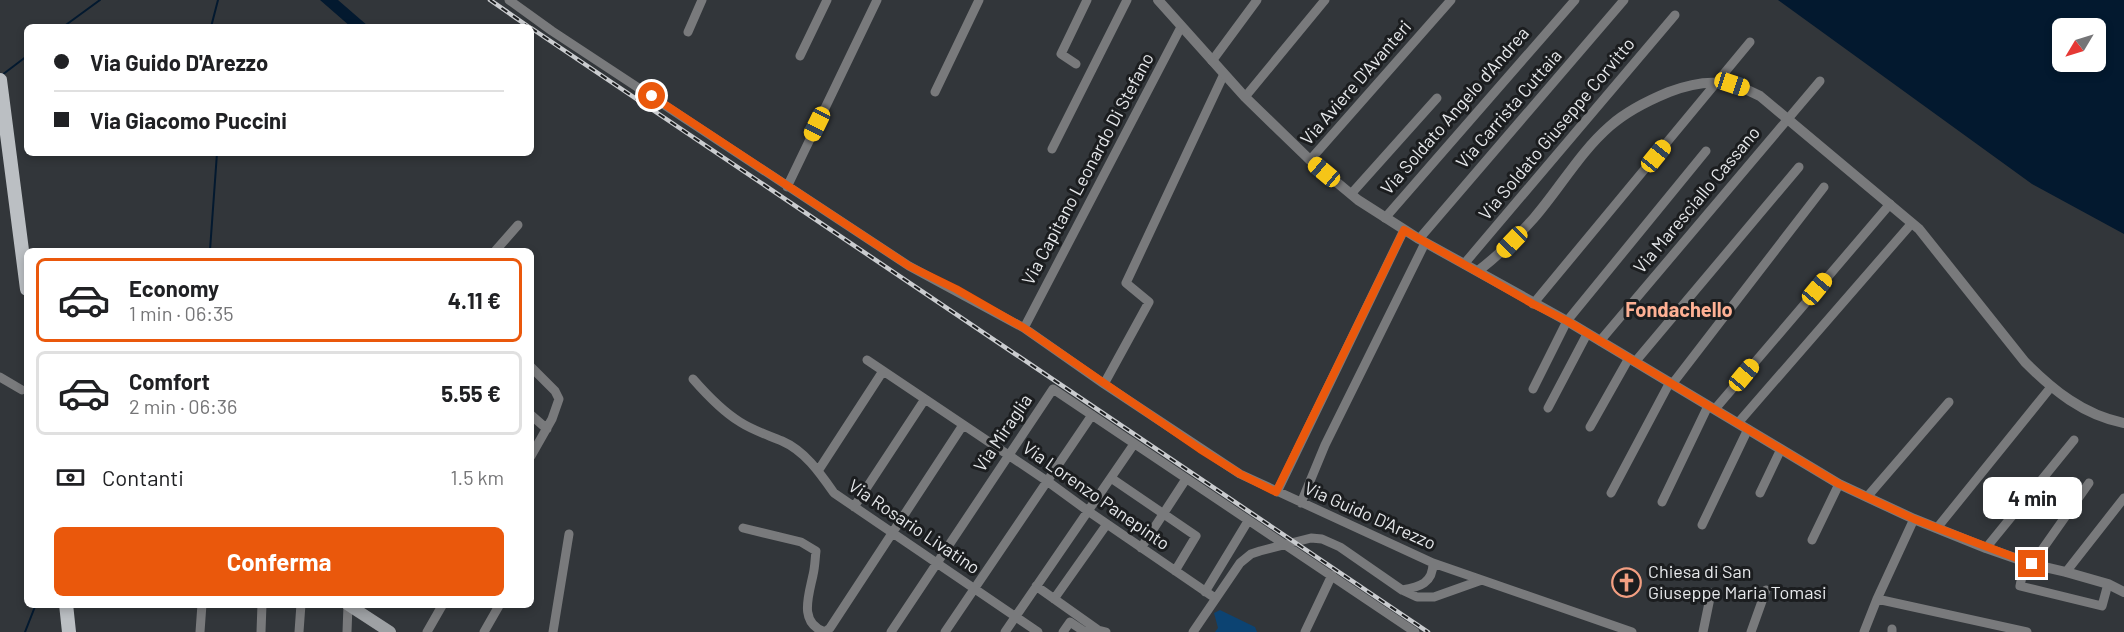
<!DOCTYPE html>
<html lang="it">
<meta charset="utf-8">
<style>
:root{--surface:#fff;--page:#f2f2f2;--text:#202124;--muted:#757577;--line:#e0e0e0;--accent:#ea580c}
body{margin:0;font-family:Barlow,sans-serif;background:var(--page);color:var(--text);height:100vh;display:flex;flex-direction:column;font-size:22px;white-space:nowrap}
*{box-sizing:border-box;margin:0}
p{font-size:20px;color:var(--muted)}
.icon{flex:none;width:33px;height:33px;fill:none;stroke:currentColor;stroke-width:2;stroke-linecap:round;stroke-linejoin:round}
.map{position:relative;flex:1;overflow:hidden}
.sheet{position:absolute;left:24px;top:248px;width:510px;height:360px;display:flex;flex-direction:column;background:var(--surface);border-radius:9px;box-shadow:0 3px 9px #0003}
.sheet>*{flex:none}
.banner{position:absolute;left:24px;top:24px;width:510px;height:132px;border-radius:9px;box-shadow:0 3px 9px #0003;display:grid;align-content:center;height:132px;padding:0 30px;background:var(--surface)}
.needle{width:39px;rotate:232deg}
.fabs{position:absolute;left:2052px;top:18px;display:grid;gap:12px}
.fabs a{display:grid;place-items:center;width:54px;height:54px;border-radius:9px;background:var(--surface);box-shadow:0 3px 9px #0003;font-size:30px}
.end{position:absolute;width:27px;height:27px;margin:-14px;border:8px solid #ea580c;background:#fff;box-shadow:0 0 0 3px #fff}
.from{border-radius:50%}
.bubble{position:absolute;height:42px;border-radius:9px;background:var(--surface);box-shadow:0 3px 9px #0003;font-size:20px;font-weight:700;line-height:42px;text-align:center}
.car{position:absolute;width:18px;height:36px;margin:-18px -9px;border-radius:8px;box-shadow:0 0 4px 2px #0007;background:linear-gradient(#f5c518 24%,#345 0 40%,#f5c518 0 76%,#345 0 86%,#f5c518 0)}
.banner b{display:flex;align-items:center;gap:21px;height:57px;font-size:22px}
.banner b+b{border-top:2px solid var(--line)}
.banner i{width:15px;height:15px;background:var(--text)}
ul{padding:10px 0 0;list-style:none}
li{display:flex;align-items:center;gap:18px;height:84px;margin:0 12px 9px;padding:0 18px;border:3px solid var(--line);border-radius:9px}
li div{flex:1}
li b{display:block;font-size:22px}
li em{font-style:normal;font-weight:700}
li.selected{border-color:var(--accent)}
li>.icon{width:54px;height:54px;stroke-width:1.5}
.pay{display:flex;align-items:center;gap:15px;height:66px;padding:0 30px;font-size:22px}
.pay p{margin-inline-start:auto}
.primary-button{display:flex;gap:12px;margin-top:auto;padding:12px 30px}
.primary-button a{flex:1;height:69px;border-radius:9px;background:var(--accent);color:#fff;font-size:24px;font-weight:700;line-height:69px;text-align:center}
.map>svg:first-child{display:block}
.green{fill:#0c4372}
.water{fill:#03192f;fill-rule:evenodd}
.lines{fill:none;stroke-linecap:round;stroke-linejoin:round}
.stream{stroke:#03192f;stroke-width:2}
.minor{stroke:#797a7c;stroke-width:9}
.tertiary{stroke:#797a7c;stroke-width:10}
.secondary{stroke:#9ea1a4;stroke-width:12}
.primary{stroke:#bbbfc3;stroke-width:14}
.rail-casing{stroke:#cacccf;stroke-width:4.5}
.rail{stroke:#1b1d1f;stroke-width:2;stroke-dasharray:7;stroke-linecap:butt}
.route{stroke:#ea580c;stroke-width:8}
.labels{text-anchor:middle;stroke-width:6;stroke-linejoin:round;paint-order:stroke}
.street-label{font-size:18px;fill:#e7e9ec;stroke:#1b1d1f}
.poi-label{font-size:18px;fill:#e7e9ec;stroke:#1b1d1f;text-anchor:start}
.neighbourhood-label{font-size:20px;font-weight:bold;fill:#feb094;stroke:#1b1d1f}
</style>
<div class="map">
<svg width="2124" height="632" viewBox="0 0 2124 632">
<rect width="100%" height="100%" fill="#32363a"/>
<path class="green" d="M 1220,610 L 1255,627 L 1257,632 L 1215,632 L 1218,628 L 1214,613 Z"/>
<path class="water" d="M 320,0 L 338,0 L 368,26 L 351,27 Z
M 1778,0 L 2124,0 L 2124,234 L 2032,184 ZM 2062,28 L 2096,28 L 2096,62 L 2062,62 Z"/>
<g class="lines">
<path class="stream" d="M 63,27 L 100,0
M 211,27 L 218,0
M 2,75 L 27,56
M 210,250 L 217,153
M 25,632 L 36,604"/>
<path class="minor" d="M 509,0 L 552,31 L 909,266 L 1024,328 L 1104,384 L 1240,474 L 1433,563 L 1632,632
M 688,32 L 702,0
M 800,56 L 827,0
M 1212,61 L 1257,0
M 1076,64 L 1061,54 L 1087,0
M 935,92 L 979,0
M 1245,97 L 1325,0
M 1052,149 L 1127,0
M 1310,160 L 1451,0
M 787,187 L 877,0
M 1351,194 L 1437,98
M 1385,218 L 1575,0
M 1419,239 L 1624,0
M 496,250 L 518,225
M 1464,264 L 1675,15
M 1533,304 L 1750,42
M 1024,328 L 1181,27
M 1600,341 L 1820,81
M 867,360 L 1047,481 L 1088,511 L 1215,598
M 1635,362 L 1799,167
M 531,367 L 555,391 L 559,399 L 552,419 L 531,456
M 0,377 L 22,390
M 693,379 C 707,395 722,411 740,422 C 754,431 768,435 782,441 C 805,451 820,473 834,493 L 1038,632
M 1673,383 L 1824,187
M 1104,384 L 1149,302 L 1126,283 L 1224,74
M 1533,389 L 1567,321 L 1706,151
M 1548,408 L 1587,334
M 1715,409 L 1890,204
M 531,415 L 547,429
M 1738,423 L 1912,223
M 1590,427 L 1629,358
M 818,471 L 883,371
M 1111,478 L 1196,536 L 1175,571
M 1277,492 L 1404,230
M 1611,493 L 1670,382
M 1760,493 L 1781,449
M 1867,497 L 1949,402
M 1662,502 L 1708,406
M 1301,503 L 1325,445 L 1425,243
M 854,507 L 925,399
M 1702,525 L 1748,429
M 743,528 L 801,542 L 816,551 C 815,559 815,567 813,575 C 809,595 798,623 825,632 L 830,628
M 1937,528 L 2051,387
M 1812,540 L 1839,484
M 1141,548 L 1186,479
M 1986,548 L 2074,440
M 2025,562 L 2020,586 L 2102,606 L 2108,584
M 2032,564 L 2089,483
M 2066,572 L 2124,498
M 1036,586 L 1098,630 L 1106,632
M 1402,590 C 1420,587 1433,583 1433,563
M 1205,592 L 1248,521
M 1054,599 L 1107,524
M 1877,599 L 2027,632
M 830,628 L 963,425
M 200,632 L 202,604
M 261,632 L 262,604
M 299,632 L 301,604
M 347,632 L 348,605
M 427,632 L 443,604
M 484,632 L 500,604
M 553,632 L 569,534
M 891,632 L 1053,389 L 1415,632
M 945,632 L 1092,415
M 1005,632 L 1134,444
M 1063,632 L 1070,622 L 1085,632 L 1090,630 L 1098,630
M 1193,632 L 1240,563 L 1251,554 L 1260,551 L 1311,538 L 1322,539 L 1340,547 L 1402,590 L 1417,597 L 1434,597 L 1479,581
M 1305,632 L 1332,575
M 1703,632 L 1711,593
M 1751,632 L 1766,590
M 1864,632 L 1877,599 L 1914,519
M 1892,632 L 1892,629"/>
<path class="tertiary" d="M 1158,0 L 1245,97 L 1310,160 L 1358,200 L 1419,239 L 1567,321 L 1839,484 L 1914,519 L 1986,548 L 2032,564 L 2066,572 L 2108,584 L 2124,592
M 1478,271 C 1499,255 1517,237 1534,218 C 1560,188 1580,152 1610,126 C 1627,111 1647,101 1669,92 C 1703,79 1728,79 1760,96 L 1919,229 L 2025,362 C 2053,390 2083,415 2124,423"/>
<path class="secondary" d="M 347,604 L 390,632"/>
<path class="primary" d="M 0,80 L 27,289
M 66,604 L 69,632"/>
<defs>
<path id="rail" d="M 490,0 L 529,27
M 531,28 L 1428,632"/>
</defs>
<use href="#rail" class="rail-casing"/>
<use href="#rail" class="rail"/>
</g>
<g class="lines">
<path class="route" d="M 652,96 L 909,266 L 956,289 L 1024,328 L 1200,449 L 1240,474 L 1276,492 L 1404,230 L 1533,304 L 1567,321 L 1839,484 L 1914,519 L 2032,564"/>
</g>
<defs>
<symbol id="church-ring" viewBox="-11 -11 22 22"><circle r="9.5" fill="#1b1d1f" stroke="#f39f82" stroke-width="1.5"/><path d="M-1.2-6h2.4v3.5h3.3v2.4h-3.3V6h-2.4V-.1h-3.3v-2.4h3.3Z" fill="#f39f82"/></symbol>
</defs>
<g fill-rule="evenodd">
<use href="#church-ring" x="1610" y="566" width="33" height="33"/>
</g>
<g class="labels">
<g class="street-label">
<text transform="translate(1356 83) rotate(-49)" y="6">Via Aviere D'Avanteri</text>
<text transform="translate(1509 109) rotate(-49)" y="6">Via Carrista Cuttaia</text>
<text transform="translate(1455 111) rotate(-49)" y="6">Via Soldato Angelo d'Andrea</text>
<text transform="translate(1557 129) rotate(-50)" y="6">Via Soldato Giuseppe Corvitto</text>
<text transform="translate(1088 169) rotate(-62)" y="6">Via Capitano Leonardo Di Stefano</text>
<text transform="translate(1697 200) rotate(-50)" y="6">Via Maresciallo Cassano</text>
<text transform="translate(1003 433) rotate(-56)" y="6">Via Miraglia</text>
<text transform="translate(1096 496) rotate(35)" y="6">Via Lorenzo Panepinto</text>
<text transform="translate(1370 516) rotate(24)" y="6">Via Guido D'Arezzo</text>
<text transform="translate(914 527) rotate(34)" y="6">Via Rosario Livatino</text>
</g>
<g class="poi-label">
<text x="1648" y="578">Chiesa di San<tspan x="1648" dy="21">Giuseppe Maria Tomasi</tspan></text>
</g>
<g class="neighbourhood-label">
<text x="1679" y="317">Fondachello</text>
</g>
</g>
</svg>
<div class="fabs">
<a><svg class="needle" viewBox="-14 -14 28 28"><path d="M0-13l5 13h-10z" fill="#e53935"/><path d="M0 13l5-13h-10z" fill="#757577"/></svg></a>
</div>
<i class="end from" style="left:652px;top:96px"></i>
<i class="end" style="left:2032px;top:564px"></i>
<div class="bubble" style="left:1983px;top:477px;width:99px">4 min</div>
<i class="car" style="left:1732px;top:84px;rotate:108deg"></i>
<i class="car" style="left:817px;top:124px;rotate:206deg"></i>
<i class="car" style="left:1656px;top:156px;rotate:39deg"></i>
<i class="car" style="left:1324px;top:172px;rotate:310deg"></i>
<i class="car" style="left:1512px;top:242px;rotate:224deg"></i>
<i class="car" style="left:1817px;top:289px;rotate:40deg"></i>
<i class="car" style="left:1744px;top:375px;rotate:40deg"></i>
<div class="banner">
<b><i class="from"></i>Via Guido D'Arezzo</b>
<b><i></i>Via Giacomo Puccini</b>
</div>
<section class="sheet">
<ul>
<li class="selected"><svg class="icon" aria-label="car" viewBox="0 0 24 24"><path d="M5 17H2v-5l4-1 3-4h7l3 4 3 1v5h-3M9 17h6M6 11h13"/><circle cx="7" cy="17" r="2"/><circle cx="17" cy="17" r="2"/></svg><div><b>Economy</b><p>1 min · 06:35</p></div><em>4.11 €</em></li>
<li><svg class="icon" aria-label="car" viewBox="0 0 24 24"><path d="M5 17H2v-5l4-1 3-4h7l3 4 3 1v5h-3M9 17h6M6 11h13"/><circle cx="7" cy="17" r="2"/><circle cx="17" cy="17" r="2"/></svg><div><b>Comfort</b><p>2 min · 06:36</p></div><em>5.55 €</em></li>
</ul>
<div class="pay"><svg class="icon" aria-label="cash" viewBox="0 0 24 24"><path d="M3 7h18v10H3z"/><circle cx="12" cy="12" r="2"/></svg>Contanti<p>1.5 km</p></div>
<div class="primary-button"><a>Conferma</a></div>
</section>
</div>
